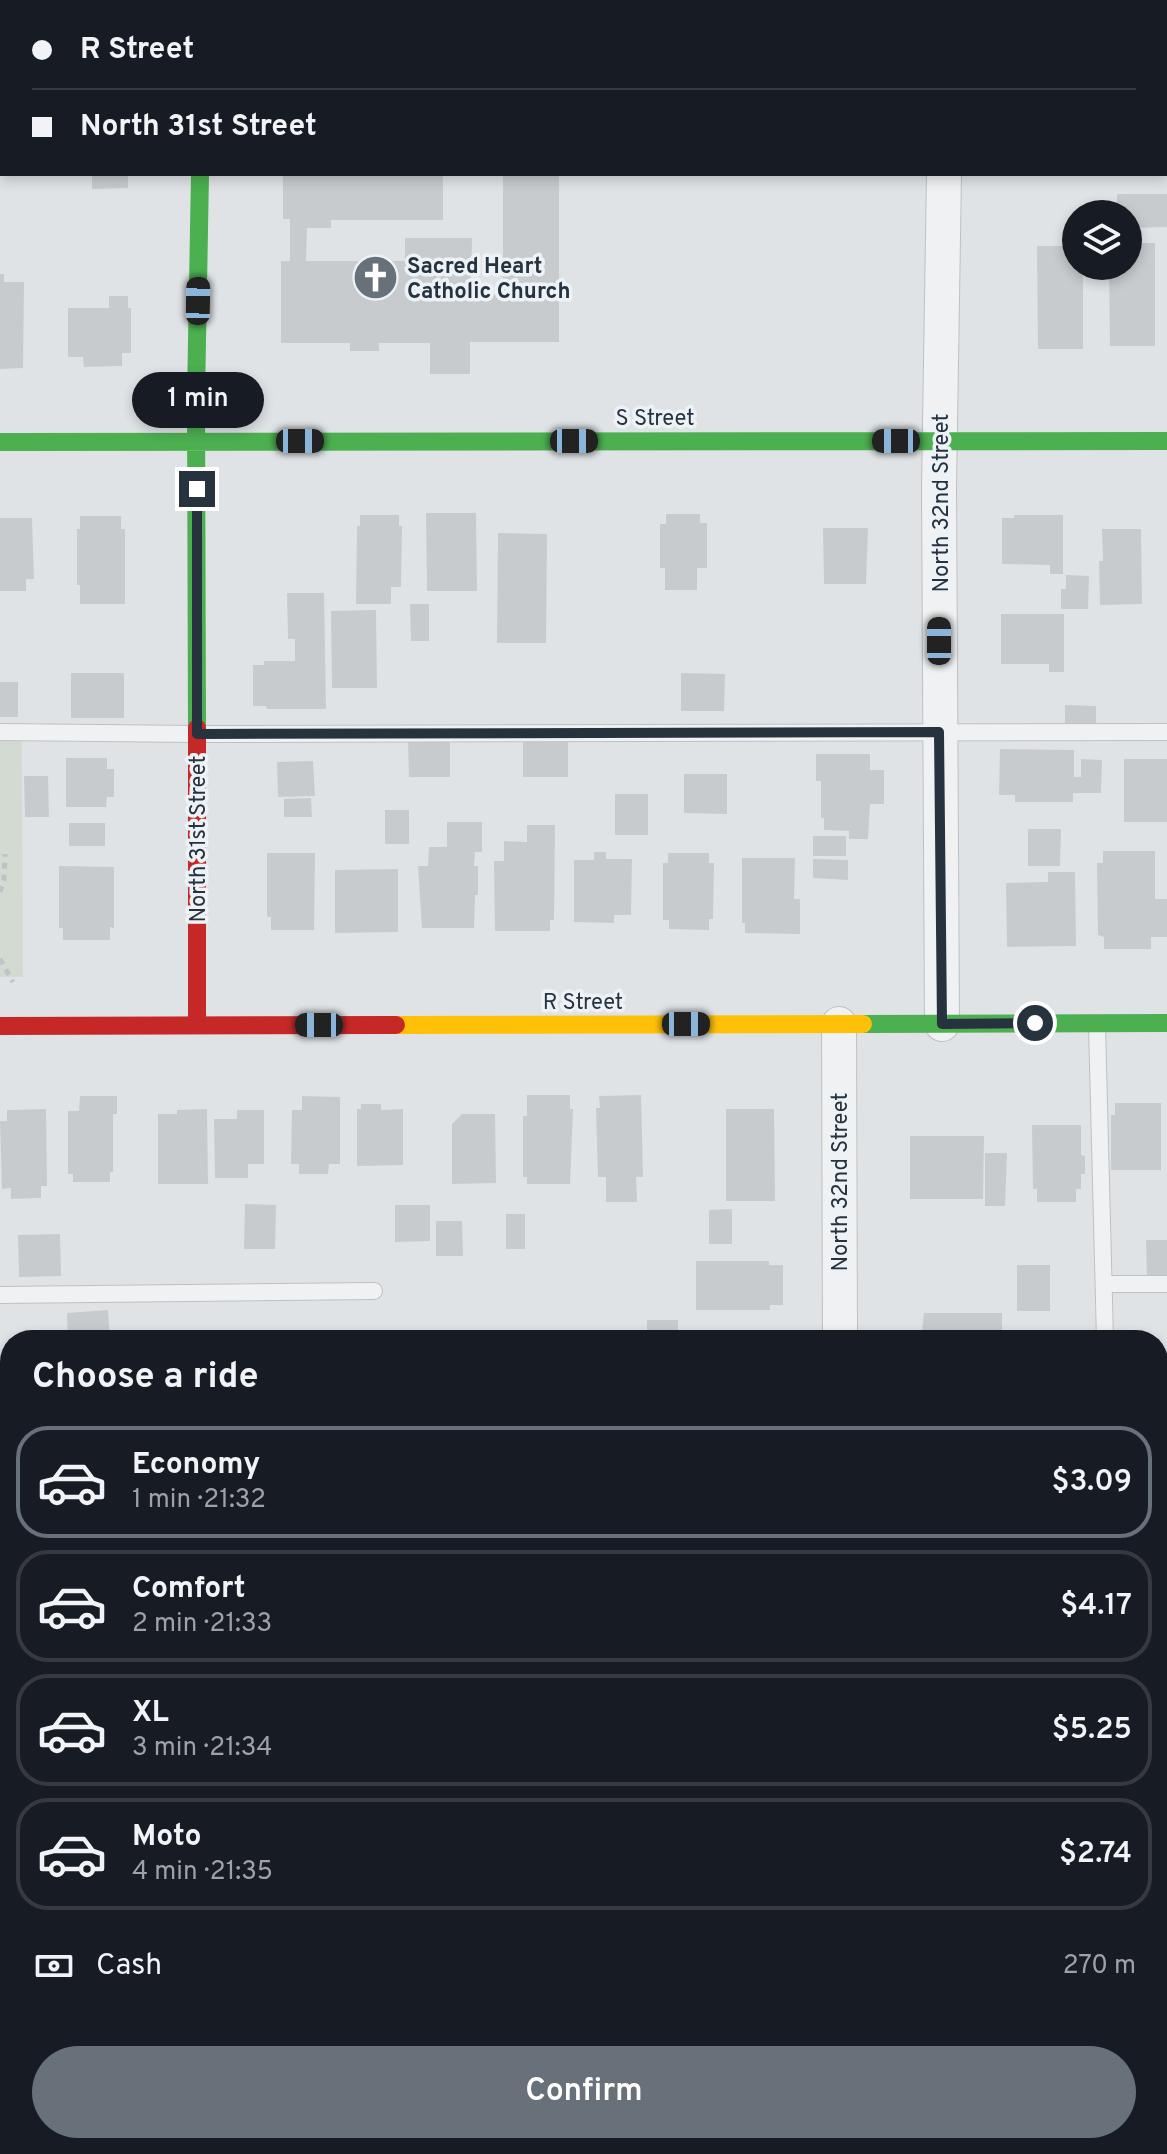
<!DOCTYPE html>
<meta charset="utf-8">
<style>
:root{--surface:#171b24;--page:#20242c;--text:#f1f3f6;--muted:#9ea1a6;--line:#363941;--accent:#687079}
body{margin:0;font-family:Overpass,sans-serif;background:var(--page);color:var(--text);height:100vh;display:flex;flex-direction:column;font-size:30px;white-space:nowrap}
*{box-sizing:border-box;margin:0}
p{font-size:26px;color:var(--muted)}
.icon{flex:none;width:44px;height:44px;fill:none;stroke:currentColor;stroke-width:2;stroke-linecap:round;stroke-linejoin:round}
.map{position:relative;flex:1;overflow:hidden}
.drawer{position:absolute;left:0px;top:1330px;width:1168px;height:824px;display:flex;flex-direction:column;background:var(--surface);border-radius:32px 32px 0 0;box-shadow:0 4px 12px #0003}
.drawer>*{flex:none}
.banner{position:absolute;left:0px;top:0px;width:1168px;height:176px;box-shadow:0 4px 12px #0003;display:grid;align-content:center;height:176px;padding:0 32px;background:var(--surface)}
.fabs{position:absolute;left:1062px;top:200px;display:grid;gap:16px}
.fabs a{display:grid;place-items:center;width:80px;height:80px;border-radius:50%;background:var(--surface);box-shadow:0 4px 12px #0003;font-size:40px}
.end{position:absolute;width:36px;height:36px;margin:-18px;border:10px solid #27323f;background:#fff;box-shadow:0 0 0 4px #fff}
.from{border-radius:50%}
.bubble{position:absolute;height:56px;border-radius:28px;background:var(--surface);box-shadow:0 4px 12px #0003;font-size:26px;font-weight:600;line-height:56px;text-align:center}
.car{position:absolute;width:24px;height:48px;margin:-24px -12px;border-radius:10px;box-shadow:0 0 6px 2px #0007;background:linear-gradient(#222 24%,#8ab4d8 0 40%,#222 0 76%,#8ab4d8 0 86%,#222 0)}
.banner b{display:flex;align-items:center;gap:28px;height:76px;font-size:30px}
.banner b+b{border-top:2px solid var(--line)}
.banner i{width:20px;height:20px;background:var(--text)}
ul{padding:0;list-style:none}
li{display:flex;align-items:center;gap:24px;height:112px;margin:0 16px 12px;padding:0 16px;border:4px solid var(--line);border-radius:32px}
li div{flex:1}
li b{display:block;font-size:30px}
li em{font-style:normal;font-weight:600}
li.on{border-color:var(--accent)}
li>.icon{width:72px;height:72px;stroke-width:1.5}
h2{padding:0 32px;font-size:36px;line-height:96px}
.pay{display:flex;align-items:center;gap:20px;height:88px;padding:0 32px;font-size:30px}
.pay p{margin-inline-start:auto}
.cta{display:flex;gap:16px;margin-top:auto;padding:16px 32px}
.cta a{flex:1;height:92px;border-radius:48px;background:var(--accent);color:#fff;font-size:32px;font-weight:600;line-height:92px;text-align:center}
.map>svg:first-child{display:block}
.green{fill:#d2dad1}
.building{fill:#c8cbce}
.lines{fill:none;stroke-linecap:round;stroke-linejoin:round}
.lane-casing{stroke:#bec1c4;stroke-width:18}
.street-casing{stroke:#bec1c4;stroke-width:36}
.path{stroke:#bfc2c6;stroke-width:5;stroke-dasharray:6 6;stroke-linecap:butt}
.lane{stroke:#f0f1f2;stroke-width:16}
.street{stroke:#f0f1f2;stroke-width:34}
.fast{stroke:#4caf50;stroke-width:18}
.slow{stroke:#ffc107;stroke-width:18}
.jam{stroke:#c62828;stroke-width:18}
.route{stroke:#27323f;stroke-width:10}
.labels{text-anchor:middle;stroke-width:7;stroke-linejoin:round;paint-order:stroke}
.poi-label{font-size:22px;font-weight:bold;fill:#27323f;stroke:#edf2f6;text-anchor:start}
.street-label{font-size:22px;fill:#27323f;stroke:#edf2f6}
</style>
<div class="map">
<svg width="1167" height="2154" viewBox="0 0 1167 2154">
<rect width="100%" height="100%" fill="#e0e3e6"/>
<path class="green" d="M 22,731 L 23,977 L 0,977 L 0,732 Z"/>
<path class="building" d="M 92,174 L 128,174 L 128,188 L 92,189 Z
M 283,174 L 443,174 L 443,220 L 331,220 L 331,228 L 307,228 L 306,261 L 405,261 L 405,238 L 472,238 L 471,294 L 503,294 L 503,176 L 559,176 L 559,342 L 470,342 L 470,374 L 430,374 L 430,343 L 379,343 L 379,351 L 350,351 L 350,343 L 281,343 L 281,261 L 290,261 L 290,219 L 283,219 Z
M 1117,194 L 1167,194 L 1167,227 L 1128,228 L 1128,214 L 1117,214 Z
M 1128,243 L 1155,243 L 1155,346 L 1110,346 L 1109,266 L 1128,266 Z
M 1037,246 L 1076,246 L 1076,266 L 1083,266 L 1083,349 L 1038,349 Z
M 0,274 L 4,274 L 4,282 L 24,282 L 23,368 L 0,369 Z
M 109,296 L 128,296 L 128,308 L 131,308 L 131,353 L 122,353 L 122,366 L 84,367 L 83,357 L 68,357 L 68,308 L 109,308 Z
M 426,513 L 476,513 L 477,591 L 427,591 Z
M 666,514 L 700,514 L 700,523 L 707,523 L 707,568 L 697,568 L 697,590 L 665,590 L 665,568 L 660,568 L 660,524 L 666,524 Z
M 360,515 L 399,515 L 399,526 L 402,526 L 401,587 L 391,587 L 391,604 L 356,604 L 357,526 L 360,526 Z
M 1014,515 L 1063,515 L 1063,574 L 1050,574 L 1050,565 L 1002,564 L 1002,518 L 1014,518 Z
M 80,516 L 121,516 L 121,529 L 125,529 L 125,604 L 80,604 L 80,585 L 77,585 L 77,529 L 80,529 Z
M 0,518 L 32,518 L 34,579 L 26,579 L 26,591 L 0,591 Z
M 823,528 L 868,528 L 866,584 L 824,584 Z
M 1102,529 L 1141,529 L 1142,604 L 1100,605 L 1099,561 L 1103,561 Z
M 498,533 L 547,534 L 546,643 L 497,643 Z
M 1066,575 L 1089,576 L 1088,609 L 1061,609 L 1061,589 L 1066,589 Z
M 287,593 L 324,593 L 326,709 L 267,709 L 266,706 L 253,706 L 253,665 L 264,665 L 264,661 L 295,661 L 295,639 L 288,639 Z
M 410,604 L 429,604 L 429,641 L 411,641 Z
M 376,610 L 377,688 L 332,688 L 331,611 Z
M 1001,614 L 1064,614 L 1064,672 L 1049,672 L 1049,664 L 1001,664 Z
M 71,673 L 124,673 L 124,718 L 71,718 Z
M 681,673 L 725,674 L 724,711 L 681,711 Z
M 0,682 L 18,682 L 18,717 L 0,717 Z
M 1065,705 L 1096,706 L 1096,725 L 1065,725 Z
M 568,741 L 568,777 L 523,777 L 523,742 Z
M 408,742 L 450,742 L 450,777 L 409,777 Z
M 1000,749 L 1074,750 L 1074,777 L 1081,777 L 1081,759 L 1102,760 L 1101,793 L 1073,793 L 1073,802 L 1015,802 L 1015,795 L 999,795 Z
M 816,754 L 870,754 L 870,770 L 884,770 L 884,804 L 870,804 L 868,839 L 849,839 L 849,831 L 824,830 L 824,818 L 821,818 L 821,781 L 816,781 Z
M 66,758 L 107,758 L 107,769 L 114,769 L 114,797 L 107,797 L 106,807 L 66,807 Z
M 1124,759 L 1167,759 L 1167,822 L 1124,822 Z
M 313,761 L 315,796 L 278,797 L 277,762 Z
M 684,774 L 727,774 L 727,814 L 684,813 Z
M 24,776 L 48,776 L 49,817 L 25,817 Z
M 615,794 L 648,794 L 648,835 L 615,835 Z
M 311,798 L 312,817 L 284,817 L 284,799 Z
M 385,810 L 409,810 L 409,844 L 385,844 Z
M 447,822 L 482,822 L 482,852 L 475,852 L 474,866 L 478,866 L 478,895 L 475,895 L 474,928 L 422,928 L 418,866 L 428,866 L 429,847 L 447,847 Z
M 69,823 L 105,823 L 105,846 L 69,846 Z
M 527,825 L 555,825 L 554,920 L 550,920 L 550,931 L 495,931 L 494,861 L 504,861 L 504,841 L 527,842 Z
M 1028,829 L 1061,829 L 1060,866 L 1028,866 Z
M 813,836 L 846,836 L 846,856 L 813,856 Z
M 1103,851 L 1155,851 L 1155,899 L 1167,899 L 1167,937 L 1151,937 L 1151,949 L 1104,949 L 1104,937 L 1098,935 L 1097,863 L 1103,863 Z
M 594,852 L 606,852 L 606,859 L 632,859 L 631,915 L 614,915 L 614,923 L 574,922 L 574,860 L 594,860 Z
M 267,853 L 315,853 L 314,930 L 271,930 L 271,917 L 267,917 Z
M 668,853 L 709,853 L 709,863 L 714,863 L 713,919 L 709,919 L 709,930 L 669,929 L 669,920 L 663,920 L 663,863 L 668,863 Z
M 742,858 L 795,858 L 794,899 L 800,899 L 800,934 L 745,933 L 745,923 L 742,923 Z
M 813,859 L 848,860 L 848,880 L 813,878 Z
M 59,866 L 114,867 L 114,928 L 110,927 L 110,940 L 63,940 L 63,928 L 59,928 Z
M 398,869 L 398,932 L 335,933 L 335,870 Z
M 1048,872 L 1075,872 L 1076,946 L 1007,947 L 1006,883 L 1048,882 Z
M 527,1095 L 570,1095 L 570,1109 L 573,1109 L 570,1184 L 527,1184 L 527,1177 L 523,1177 L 523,1116 L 527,1116 Z
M 641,1095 L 643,1177 L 636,1177 L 637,1202 L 606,1202 L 606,1177 L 598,1177 L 596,1108 L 600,1108 L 599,1096 Z
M 80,1096 L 117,1096 L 117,1114 L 113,1114 L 113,1172 L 110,1172 L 110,1182 L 73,1182 L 73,1174 L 68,1174 L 68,1111 L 79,1111 Z
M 302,1096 L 340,1097 L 340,1164 L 329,1164 L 328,1174 L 299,1174 L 299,1164 L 291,1164 L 292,1110 L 302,1110 Z
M 1115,1103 L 1161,1103 L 1161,1170 L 1111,1170 L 1111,1115 L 1115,1115 Z
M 361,1104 L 381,1104 L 381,1110 L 403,1109 L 403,1165 L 357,1166 L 357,1109 L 361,1109 Z
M 46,1109 L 47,1186 L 41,1186 L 41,1198 L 11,1199 L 11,1188 L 2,1189 L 0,1121 L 7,1121 L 7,1110 Z
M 207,1109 L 208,1184 L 158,1184 L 158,1114 L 177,1114 L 177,1110 Z
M 726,1109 L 774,1109 L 775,1201 L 726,1201 Z
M 237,1110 L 264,1110 L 264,1164 L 248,1164 L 248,1178 L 215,1178 L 214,1119 L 237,1119 Z
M 462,1114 L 495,1114 L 496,1183 L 452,1184 L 452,1124 Z
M 1032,1125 L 1081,1125 L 1081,1155 L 1085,1156 L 1085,1174 L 1081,1174 L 1081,1189 L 1076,1189 L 1076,1202 L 1037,1202 L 1037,1189 L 1033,1189 Z
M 910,1136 L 984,1136 L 983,1199 L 910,1199 Z
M 985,1153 L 1007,1153 L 1005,1206 L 985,1206 Z
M 245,1204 L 276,1205 L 275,1249 L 244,1249 Z
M 395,1205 L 430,1205 L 430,1241 L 395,1242 Z
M 732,1209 L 732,1244 L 709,1244 L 709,1210 Z
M 506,1214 L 525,1214 L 525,1249 L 506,1249 Z
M 436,1221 L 462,1221 L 463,1256 L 436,1256 Z
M 60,1234 L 61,1276 L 19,1277 L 18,1235 Z
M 1146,1240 L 1167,1240 L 1167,1278 L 1147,1278 Z
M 696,1261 L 769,1261 L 769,1265 L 783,1265 L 783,1305 L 770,1305 L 770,1310 L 696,1310 Z
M 1017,1265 L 1050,1265 L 1050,1311 L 1017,1311 Z
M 108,1310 L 110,1340 L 68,1340 L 67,1313 Z
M 924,1313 L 1002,1313 L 1002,1340 L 921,1340 Z
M 647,1320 L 678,1320 L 678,1340 L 647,1340 Z
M 780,1332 L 780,1340 L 694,1340 L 694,1333 Z
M 1158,1372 L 1167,1372 L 1167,1424 L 1158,1424 Z
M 1158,1443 L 1167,1443 L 1167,1481 L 1158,1482 Z
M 1158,1592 L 1167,1592 L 1167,1628 L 1158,1628 Z
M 4,1606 L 10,1606 L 10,1654 L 3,1654 Z
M 1158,1706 L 1167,1706 L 1167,1728 L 1158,1728 Z
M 1158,1866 L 1167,1866 L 1167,1912 L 1159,1912 Z
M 1158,1984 L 1167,1984 L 1167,2048 L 1158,2048 Z
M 0,2041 L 10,2041 L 10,2089 L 0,2089 Z
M 0,2112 L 10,2112 L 10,2144 L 22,2144 L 22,2154 L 0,2154 Z
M 200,2144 L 256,2144 L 256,2150 L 200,2150 Z"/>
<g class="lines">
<defs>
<path id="lane" d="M 1166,145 L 1167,145
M 0,148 L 2,148
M 0,732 L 197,734 L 1167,732
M 1097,1025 L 1105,1340
M 1104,1284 L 1167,1284
M 0,1295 L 374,1291
M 1112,2154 L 1112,2144"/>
<path id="street" d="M 201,0 L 201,2
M 944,0 L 944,2
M 839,1024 L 840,1340
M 942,1024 L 939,488 L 944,174
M 0,1536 L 10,1536
M 0,1974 L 10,1974
M 1158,2116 L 1167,2116
M 111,2144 L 111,2154
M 840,2144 L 840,2154"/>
</defs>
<use href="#lane" class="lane-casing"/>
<use href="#street" class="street-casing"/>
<path class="path" d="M 0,892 L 4,880 L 5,854
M 0,959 L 13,982"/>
<use href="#lane" class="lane"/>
<use href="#street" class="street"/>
<path class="fast" d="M 0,442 L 1167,441
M 197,728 L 196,397 L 200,174
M 863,1024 L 1167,1023"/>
<path class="slow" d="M 396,1025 L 863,1024"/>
<path class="jam" d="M 197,728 L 197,1025
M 0,1026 L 396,1025"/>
</g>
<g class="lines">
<path class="route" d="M 197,489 L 197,734 L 939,732 L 942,1024 L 1035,1023"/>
</g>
<defs>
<symbol id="church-disc" viewBox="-11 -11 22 22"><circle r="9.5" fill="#687079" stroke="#edf2f6"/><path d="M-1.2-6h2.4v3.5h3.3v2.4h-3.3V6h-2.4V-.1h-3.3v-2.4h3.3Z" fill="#fff"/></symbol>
</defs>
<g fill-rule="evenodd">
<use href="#church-disc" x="350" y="252" width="51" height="51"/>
</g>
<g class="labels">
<g class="poi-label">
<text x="407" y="273">Sacred Heart<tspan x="407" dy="25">Catholic Church</tspan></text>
</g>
<g class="street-label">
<text x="655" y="425">S Street</text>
<text transform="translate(940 503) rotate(-90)" y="8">North 32nd Street</text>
<text transform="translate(197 839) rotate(-90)" y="8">North 31st Street</text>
<text x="583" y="1009">R Street</text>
<text transform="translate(839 1182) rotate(-90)" y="8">North 32nd Street</text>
</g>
</g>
</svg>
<div class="fabs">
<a><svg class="icon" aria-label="layers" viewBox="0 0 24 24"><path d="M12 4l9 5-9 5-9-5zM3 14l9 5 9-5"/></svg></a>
</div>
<i class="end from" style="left:1035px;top:1023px"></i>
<i class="end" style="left:197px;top:489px"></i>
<div class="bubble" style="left:132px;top:372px;width:132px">1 min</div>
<i class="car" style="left:198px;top:301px;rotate:1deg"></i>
<i class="car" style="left:300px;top:441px;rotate:90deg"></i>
<i class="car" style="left:574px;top:441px;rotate:90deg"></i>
<i class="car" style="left:896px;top:441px;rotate:270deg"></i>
<i class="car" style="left:939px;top:641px;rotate:0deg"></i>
<i class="car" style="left:686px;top:1024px;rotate:90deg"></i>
<i class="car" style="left:319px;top:1025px;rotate:270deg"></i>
<div class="banner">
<b><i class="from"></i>R Street</b>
<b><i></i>North 31st Street</b>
</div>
<section class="drawer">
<h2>Choose a ride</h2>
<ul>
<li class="on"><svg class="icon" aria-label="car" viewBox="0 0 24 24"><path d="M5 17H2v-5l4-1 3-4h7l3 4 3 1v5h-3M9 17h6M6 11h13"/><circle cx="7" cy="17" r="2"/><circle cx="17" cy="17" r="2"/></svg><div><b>Economy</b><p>1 min · 21:32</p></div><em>$3.09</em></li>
<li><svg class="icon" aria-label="car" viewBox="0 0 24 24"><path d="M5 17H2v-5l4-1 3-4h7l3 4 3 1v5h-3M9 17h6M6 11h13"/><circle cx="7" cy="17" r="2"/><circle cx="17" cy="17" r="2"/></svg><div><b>Comfort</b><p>2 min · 21:33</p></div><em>$4.17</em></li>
<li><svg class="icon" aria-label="car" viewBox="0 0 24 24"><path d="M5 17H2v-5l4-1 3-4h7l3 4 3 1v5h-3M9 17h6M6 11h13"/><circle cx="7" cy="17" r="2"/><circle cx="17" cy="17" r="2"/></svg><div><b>XL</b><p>3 min · 21:34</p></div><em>$5.25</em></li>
<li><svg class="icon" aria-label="car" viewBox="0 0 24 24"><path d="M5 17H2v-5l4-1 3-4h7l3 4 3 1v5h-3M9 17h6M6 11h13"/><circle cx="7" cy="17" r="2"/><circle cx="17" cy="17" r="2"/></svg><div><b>Moto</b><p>4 min · 21:35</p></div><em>$2.74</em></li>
</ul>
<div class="pay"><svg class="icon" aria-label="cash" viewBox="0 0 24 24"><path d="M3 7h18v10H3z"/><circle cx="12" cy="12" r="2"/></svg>Cash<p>270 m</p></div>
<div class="cta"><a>Confirm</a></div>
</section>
</div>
